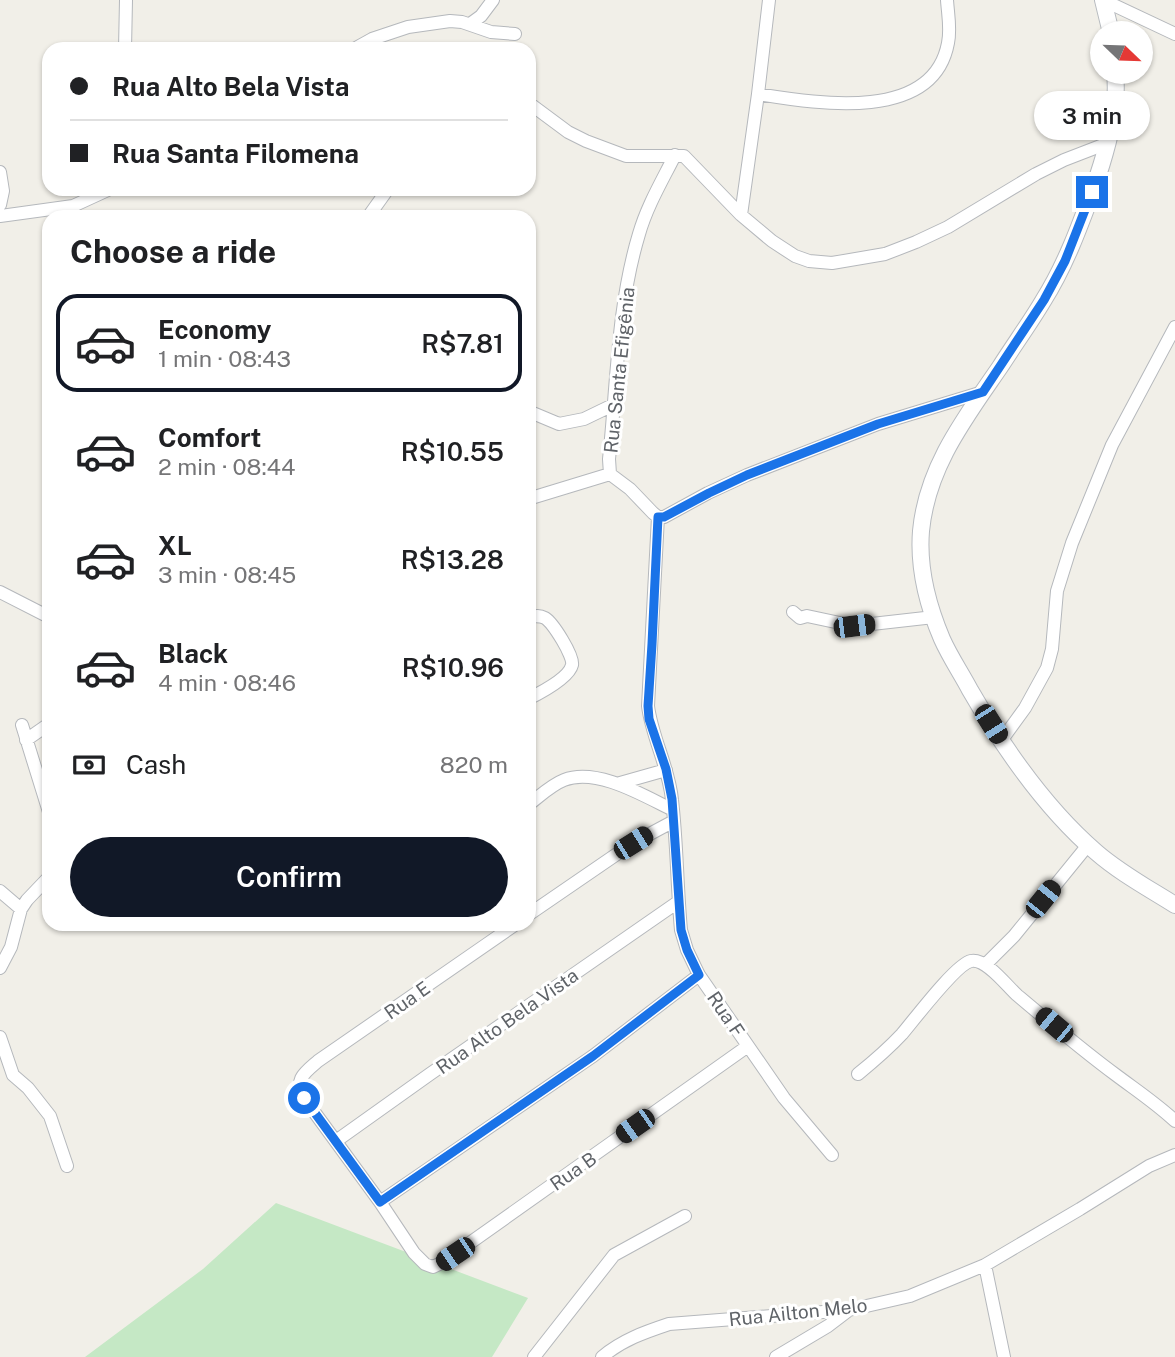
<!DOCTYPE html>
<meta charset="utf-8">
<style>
:root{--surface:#fff;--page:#f6f6f6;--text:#202124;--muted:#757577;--line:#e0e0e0;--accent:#111827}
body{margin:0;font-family:"Public Sans",sans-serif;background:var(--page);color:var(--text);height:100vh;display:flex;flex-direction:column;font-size:26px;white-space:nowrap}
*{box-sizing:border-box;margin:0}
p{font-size:23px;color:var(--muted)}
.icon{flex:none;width:38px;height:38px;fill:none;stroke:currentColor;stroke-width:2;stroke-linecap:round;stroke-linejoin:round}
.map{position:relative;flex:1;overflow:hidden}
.sheet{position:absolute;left:42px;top:210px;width:494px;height:721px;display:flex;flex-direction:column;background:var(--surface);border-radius:21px;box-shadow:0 2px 5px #0004}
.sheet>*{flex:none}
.guide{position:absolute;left:42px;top:42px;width:494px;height:154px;border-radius:21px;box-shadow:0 2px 5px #0004;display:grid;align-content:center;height:154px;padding:0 28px;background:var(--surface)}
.needle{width:46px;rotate:113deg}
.tools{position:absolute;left:1090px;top:21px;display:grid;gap:14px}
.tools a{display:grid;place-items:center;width:63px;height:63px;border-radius:50%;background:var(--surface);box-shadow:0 2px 5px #0004;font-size:35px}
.end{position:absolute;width:32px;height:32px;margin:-16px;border:9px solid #1a73e8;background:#fff;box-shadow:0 0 0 4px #fff}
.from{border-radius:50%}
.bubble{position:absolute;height:49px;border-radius:24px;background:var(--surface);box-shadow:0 2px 5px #0004;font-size:23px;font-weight:600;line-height:49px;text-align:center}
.car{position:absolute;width:21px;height:42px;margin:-21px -10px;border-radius:9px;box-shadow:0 0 5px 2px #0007;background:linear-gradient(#222 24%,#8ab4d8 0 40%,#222 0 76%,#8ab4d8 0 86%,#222 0)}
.guide b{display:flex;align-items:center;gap:24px;height:66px;font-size:26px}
.guide b+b{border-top:2px solid var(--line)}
.guide i{width:18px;height:18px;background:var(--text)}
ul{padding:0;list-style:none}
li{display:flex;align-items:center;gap:21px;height:98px;margin:0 14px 10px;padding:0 14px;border:4px solid transparent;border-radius:21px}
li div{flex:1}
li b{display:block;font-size:26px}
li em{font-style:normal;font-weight:600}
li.active{border-color:var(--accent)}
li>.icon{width:63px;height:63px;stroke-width:1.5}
h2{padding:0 28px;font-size:32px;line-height:84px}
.pay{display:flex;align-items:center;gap:18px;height:77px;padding:0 28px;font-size:26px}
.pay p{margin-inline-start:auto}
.cta{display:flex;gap:14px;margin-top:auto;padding:14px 28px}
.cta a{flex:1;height:80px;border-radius:42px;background:var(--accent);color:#fff;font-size:28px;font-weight:600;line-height:80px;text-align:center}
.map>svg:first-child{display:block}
.green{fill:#c5e8c5}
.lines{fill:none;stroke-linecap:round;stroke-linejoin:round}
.street-casing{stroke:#b5b8bc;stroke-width:14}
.secondary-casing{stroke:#b6babf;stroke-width:18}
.street{stroke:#fff;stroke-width:12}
.secondary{stroke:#fff;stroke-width:16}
.route{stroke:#1a73e8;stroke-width:9}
.labels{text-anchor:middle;stroke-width:6;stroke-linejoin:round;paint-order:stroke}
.street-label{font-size:19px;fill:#5f6368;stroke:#fff}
</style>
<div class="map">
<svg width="1175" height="1357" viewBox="0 0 1175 1357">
<rect width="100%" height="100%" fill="#f1efe8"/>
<path class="green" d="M 276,1203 L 528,1298 L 492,1357 L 85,1357 L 203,1269 Z"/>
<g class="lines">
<defs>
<path id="street" d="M 1103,0 L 1175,34
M 470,24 L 481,16 L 493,0
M 125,49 L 126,0
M 354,49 L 372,39 L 408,27 L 450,21 L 462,22 L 491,32 L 515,34
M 758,94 C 814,103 933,124 948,43 C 951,29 948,15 947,0
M 528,105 L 533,106 L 568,132 L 586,141 L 626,156 L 684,156 L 741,215 L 772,241 L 795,256 L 809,261 L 832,263 L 885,254 L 916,242 L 948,227 L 1036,174 L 1064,160 L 1108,143
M 675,155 C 662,181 647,206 639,234 C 617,307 617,384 609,459 L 610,474 L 630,489 L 653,513 L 658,517 L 664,517 L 708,493 L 747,475 L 878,424 L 983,392
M 0,172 L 3,191 L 0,205
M 741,215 L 758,94 L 769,0
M 0,216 L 73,206 L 110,189
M 368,217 L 388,189
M 528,411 L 559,424 L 584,419 L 615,404
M 528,499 L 610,474
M 658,517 L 648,706 C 652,738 669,767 672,800 C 677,843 677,887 681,930 L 687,950 L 699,975 L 784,1098 L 832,1155
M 0,592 L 49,617
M 793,612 L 800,618 L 807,616 L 854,626 L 934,617
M 528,617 C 535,616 539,615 545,618 C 553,623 574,656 572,665 C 569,678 540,693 528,699
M 22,725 L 49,812
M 26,740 L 49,724
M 1001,741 L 1025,708 L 1047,668 L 1052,649 L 1057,591 L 1072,543 L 1112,445 L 1175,327
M 620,783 L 666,770
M 528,805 C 540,796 551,785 564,780 C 597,767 644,796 673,810
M 0,891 L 21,909
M 528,915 L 633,843 L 674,821
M 516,924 L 318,1061 C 304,1073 294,1079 304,1098 L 380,1202 L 414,1253 L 425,1264 L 433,1267 L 443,1262 L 748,1046
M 985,965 L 1014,936 L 1088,845
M 0,968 L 11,947 L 21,909 L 27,900 L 49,877
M 0,1037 L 13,1075 L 28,1088 L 50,1116 L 67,1166
M 858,1074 C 874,1061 888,1049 902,1034 C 914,1020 956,964 971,961 C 986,958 1006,985 1017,995 C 1049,1022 1082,1050 1116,1075 C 1136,1090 1157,1104 1175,1121
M 336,1141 L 430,1074 L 678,902
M 380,1202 L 593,1056 L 699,975
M 985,1265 L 1004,1357
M 534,1357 L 614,1255 L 685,1216
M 602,1357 C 622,1340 645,1332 669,1324 L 849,1310 L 910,1296 L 985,1265 L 1080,1209 L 1149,1166 L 1175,1155
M 776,1357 L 828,1326 L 849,1310"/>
<path id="secondary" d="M 1103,0 L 1111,33
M 1115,72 C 1116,82 1116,93 1115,103 C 1112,133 1103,162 1093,190 C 1079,228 1065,266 1043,301 C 1030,323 1014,345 1000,367 C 965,418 927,467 921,531 C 918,568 928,606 942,639 C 950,657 961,673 970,690 C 1003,747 1046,809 1096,852 C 1120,873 1148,888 1175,905"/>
</defs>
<use href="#street" class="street-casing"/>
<use href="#secondary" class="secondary-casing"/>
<use href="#street" class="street"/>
<use href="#secondary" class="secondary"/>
</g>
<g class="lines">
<path class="route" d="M 304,1098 L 380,1202 L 593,1056 L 699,975 L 687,950 L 681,930 L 672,799 L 666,769 L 649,719 L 648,706 L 652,644 L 658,517 L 664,517 L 709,493 L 747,475 L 878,424 L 983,392 L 1044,300 L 1065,261 L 1092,192"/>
</g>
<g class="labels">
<g class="street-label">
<text transform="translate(619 370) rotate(-84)" y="7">Rua Santa Efigênia</text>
<text transform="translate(407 1000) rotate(-35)" y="7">Rua E</text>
<text transform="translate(726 1014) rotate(56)" y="7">Rua F</text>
<text transform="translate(507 1021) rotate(-35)" y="7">Rua Alto Bela Vista</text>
<text transform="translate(573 1171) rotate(-35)" y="7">Rua B</text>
<text transform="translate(798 1312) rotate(-6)" y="7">Rua Ailton Melo</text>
</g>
</g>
</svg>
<div class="tools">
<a><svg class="needle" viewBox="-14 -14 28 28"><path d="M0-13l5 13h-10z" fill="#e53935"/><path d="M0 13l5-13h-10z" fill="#757577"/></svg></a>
</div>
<i class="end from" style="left:304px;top:1098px"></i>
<i class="end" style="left:1092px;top:192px"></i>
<div class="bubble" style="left:1034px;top:91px;width:116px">3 min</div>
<i class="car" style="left:854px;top:626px;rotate:83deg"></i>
<i class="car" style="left:991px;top:724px;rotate:148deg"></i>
<i class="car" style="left:633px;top:843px;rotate:58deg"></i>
<i class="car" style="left:1043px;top:899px;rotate:39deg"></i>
<i class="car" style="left:1054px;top:1025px;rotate:310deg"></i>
<i class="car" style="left:635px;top:1126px;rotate:235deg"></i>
<i class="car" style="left:455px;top:1254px;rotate:236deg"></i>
<div class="guide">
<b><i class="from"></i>Rua Alto Bela Vista</b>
<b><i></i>Rua Santa Filomena</b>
</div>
<section class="sheet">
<h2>Choose a ride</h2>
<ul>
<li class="active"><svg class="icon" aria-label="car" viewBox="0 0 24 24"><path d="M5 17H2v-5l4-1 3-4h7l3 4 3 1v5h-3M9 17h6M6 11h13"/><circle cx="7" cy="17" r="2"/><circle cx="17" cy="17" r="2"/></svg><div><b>Economy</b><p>1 min · 08:43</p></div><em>R$7.81</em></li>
<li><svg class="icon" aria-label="car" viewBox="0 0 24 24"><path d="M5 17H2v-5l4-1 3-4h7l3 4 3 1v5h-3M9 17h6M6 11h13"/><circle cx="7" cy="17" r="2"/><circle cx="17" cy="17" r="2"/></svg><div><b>Comfort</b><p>2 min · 08:44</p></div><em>R$10.55</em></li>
<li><svg class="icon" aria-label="car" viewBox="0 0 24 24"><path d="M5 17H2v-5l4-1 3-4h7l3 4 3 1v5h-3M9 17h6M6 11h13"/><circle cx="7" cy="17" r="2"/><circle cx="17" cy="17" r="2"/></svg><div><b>XL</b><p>3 min · 08:45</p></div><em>R$13.28</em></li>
<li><svg class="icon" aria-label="car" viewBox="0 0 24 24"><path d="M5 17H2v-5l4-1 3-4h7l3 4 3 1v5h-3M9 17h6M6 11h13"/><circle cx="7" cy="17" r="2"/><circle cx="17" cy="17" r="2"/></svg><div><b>Black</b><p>4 min · 08:46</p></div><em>R$10.96</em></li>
</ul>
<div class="pay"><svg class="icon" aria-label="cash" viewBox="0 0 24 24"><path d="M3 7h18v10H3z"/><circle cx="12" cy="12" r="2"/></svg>Cash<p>820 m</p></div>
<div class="cta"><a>Confirm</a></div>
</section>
</div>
